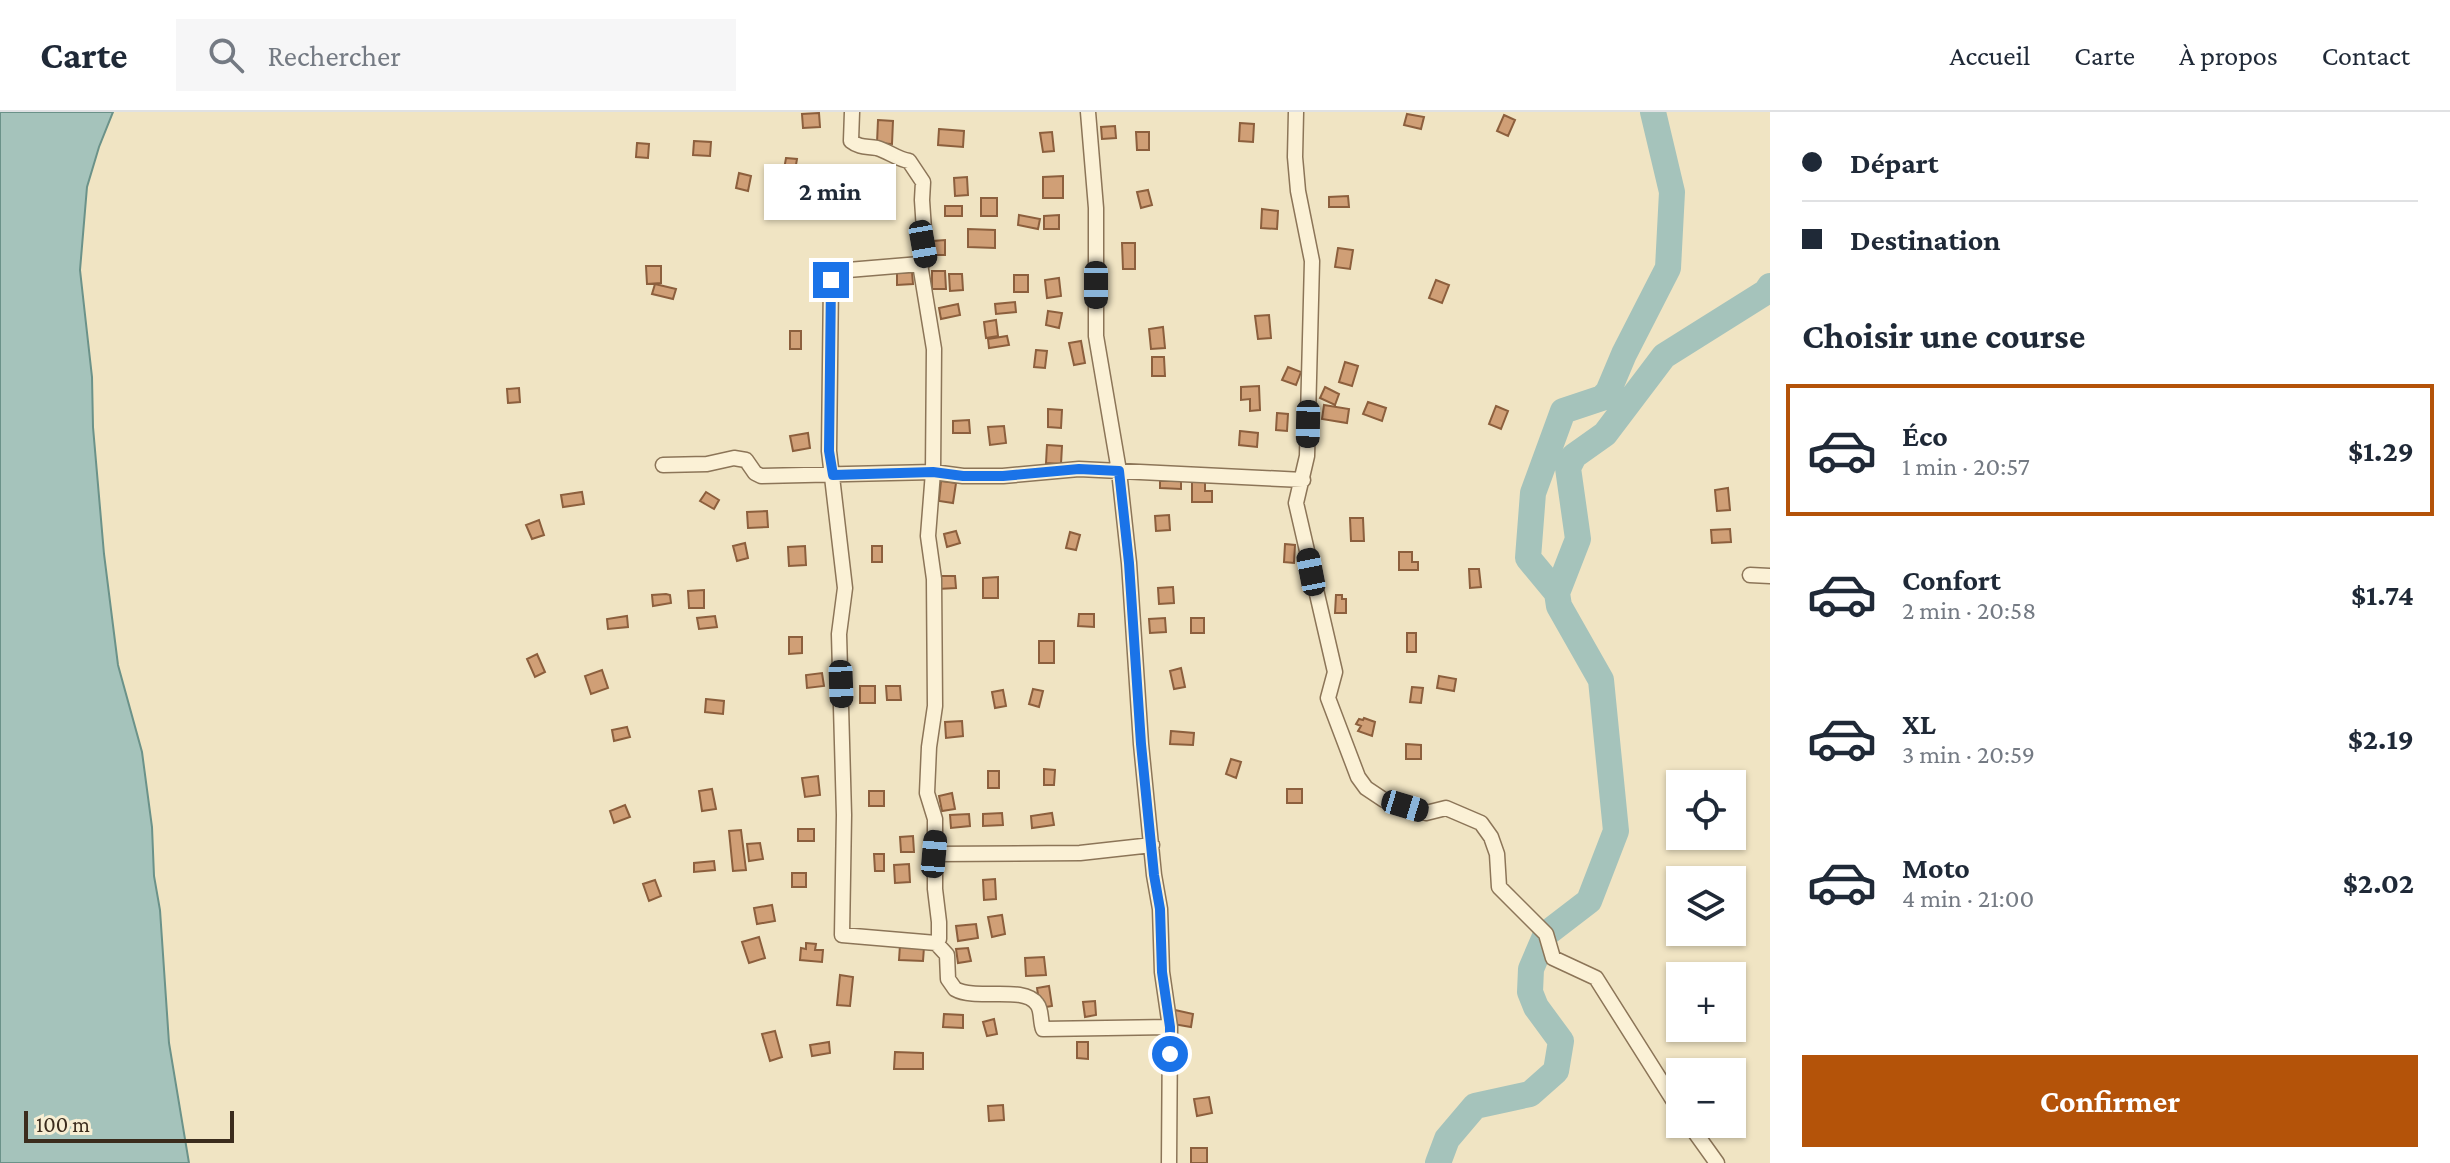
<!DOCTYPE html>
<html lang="fr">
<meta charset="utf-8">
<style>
:root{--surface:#fff;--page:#f6f6f7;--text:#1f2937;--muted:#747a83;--line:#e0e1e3;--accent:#b45309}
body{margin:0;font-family:"Crimson Pro",serif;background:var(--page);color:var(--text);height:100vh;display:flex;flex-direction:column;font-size:30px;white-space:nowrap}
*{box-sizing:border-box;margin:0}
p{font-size:26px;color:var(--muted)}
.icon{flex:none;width:44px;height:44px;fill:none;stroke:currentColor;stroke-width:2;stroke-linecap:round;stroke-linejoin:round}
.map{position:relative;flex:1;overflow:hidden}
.panel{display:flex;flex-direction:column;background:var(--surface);width:680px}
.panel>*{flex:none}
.banner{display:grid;align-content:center;height:176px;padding:0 32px;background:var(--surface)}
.controls{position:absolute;left:1666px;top:658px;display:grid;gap:16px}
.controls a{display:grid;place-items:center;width:80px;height:80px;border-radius:0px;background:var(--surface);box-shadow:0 2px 6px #0004;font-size:40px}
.scale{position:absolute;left:24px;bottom:20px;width:210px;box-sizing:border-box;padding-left:8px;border:4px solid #3b2c1d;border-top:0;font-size:22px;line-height:28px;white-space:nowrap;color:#3b2c1d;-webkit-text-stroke:6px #f7eed3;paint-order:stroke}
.end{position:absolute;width:36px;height:36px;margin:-18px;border:10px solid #1a73e8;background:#fff;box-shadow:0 0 0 4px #fff}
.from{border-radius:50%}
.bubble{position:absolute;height:56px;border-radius:0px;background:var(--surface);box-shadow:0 2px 6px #0004;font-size:26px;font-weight:700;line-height:56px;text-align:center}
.car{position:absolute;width:24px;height:48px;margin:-24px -12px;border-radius:10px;box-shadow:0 0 6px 2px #0007;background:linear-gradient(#222 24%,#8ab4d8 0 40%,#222 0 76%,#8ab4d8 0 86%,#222 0)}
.banner b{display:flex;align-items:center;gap:28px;height:76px;font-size:30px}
.banner b+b{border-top:2px solid var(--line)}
.banner i{width:20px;height:20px;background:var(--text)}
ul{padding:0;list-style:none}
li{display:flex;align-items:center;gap:24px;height:132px;margin:0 16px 12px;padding:0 16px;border:4px solid transparent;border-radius:0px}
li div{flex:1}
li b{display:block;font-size:30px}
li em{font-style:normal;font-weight:700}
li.selected{border-color:var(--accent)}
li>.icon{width:72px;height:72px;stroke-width:1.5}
h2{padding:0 32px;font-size:36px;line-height:96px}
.action{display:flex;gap:16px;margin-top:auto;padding:16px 32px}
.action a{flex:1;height:92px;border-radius:0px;background:var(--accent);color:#fff;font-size:32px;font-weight:700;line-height:92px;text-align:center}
header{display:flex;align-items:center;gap:48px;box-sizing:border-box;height:112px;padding:0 40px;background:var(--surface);border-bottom:2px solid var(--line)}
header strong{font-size:38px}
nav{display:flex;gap:44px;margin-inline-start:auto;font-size:28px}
.search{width:560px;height:72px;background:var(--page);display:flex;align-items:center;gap:20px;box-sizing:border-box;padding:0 28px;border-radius:0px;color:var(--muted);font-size:30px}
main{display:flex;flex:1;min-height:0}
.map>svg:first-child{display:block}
.water{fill:#a5c3bb;stroke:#6b9289;stroke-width:2}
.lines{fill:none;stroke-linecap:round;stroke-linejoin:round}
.river{stroke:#a5c3bb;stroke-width:26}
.building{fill:#d09f76;stroke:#8c5f3d;stroke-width:2}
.minor-casing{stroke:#8c7558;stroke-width:17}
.minor{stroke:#fbf1d6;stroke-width:14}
.route{stroke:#1a73e8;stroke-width:10}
</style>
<header>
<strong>Carte</strong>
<div class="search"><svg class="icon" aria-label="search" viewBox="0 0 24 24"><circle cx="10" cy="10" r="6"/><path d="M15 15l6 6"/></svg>Rechercher</div>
<nav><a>Accueil</a><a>Carte</a><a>À propos</a><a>Contact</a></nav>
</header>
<main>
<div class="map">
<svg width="1770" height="1051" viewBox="0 0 1770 1051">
<rect width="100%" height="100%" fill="#f0e4c3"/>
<path class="water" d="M 0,0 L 113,0 L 99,35 L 87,75 L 80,158 L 92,265 L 93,315 L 104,442 L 118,553 L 142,640 L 152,715 L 154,764 L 160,798 L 169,931 L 189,1051 L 0,1051 Z"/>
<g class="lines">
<path class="river" d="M 1557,481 L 1528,446 L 1533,381 L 1563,299 L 1602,286 L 1608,280 L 1624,242 L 1668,156 L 1672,80 L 1653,0
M 1438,1051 L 1447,1027 L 1475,994 L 1530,982 L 1556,959 L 1561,929 L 1536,895 L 1530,880 L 1531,857 L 1546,822 L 1589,789 L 1616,719 L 1601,568 L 1559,494 L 1557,481 L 1578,427 L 1568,356 L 1574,344 L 1605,322 L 1664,244 L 1766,180 L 1770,174"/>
</g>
<path class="building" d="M 819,1 L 820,15 L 803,16 L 802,2 Z
M 1407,2 L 1424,5 L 1421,17 L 1404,13 Z
M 1504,3 L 1515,8 L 1508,24 L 1497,19 Z
M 878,8 L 893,9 L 892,32 L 877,31 Z
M 1240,11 L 1254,12 L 1253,30 L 1239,29 Z
M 1115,14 L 1116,26 L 1102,27 L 1101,15 Z
M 939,17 L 964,19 L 963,35 L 938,33 Z
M 1052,20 L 1054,39 L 1043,40 L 1040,21 Z
M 1136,20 L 1149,20 L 1149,38 L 1137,38 Z
M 694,29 L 711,30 L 710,44 L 693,43 Z
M 637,31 L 649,32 L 648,46 L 636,45 Z
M 786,46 L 797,47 L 794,65 L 783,63 Z
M 739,61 L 751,64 L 748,79 L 736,76 Z
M 1063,64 L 1063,86 L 1043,86 L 1043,65 Z
M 967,65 L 968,83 L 955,84 L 954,66 Z
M 856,72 L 857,84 L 838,85 L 837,73 Z
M 863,73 L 883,73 L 883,82 L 863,81 Z
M 1148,78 L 1152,93 L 1141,96 L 1137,80 Z
M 1348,84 L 1349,95 L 1329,95 L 1329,85 Z
M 981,86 L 997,86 L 997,104 L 981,104 Z
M 778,93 L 798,93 L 799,106 L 778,106 Z
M 945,94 L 962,94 L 962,104 L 945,104 Z
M 1262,97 L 1278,99 L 1277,117 L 1261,116 Z
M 1019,103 L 1040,107 L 1038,117 L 1018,113 Z
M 1059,103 L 1059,117 L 1044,117 L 1044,104 Z
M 968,117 L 995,118 L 995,136 L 968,135 Z
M 945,128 L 945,143 L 934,143 L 933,129 Z
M 1122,131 L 1135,131 L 1135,157 L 1123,157 Z
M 1338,136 L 1353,138 L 1350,157 L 1335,155 Z
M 646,154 L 661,154 L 661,171 L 647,172 Z
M 932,159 L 945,159 L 946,177 L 932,177 Z
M 912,160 L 913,172 L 897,173 L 897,161 Z
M 949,162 L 962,162 L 963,178 L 950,179 Z
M 1014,163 L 1028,163 L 1028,180 L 1014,180 Z
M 1059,166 L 1061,184 L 1047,186 L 1045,168 Z
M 1436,168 L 1449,173 L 1442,191 L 1429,186 Z
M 655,172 L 676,177 L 673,187 L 652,182 Z
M 1015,190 L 1016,200 L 996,202 L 995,192 Z
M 958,192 L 960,203 L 941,207 L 939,196 Z
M 1048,199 L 1062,201 L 1059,216 L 1046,213 Z
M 1269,203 L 1271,226 L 1258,227 L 1255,204 Z
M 996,208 L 998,224 L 986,226 L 984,210 Z
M 1163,215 L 1165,236 L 1151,237 L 1149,217 Z
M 790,219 L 801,219 L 801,237 L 790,237 Z
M 1007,224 L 1009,233 L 989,236 L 988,227 Z
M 1081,229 L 1085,251 L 1074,253 L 1069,231 Z
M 1036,238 L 1047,239 L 1045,256 L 1034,255 Z
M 1152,245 L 1164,245 L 1165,264 L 1152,264 Z
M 1345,250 L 1358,254 L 1352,274 L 1339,270 Z
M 1288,255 L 1301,260 L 1296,273 L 1282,268 Z
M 1259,274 L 1260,298 L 1250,299 L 1250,287 L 1241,288 L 1241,275 Z
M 1325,275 L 1339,282 L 1335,293 L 1320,286 Z
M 519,276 L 520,290 L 508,291 L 507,277 Z
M 1368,290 L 1386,296 L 1382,309 L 1363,302 Z
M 1324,293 L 1349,297 L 1347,311 L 1322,307 Z
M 1496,294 L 1508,299 L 1501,317 L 1489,312 Z
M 1048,297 L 1062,298 L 1061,316 L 1048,315 Z
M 1277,301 L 1288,302 L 1287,319 L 1276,318 Z
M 969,308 L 970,321 L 953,321 L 953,309 Z
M 1004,314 L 1006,331 L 990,333 L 988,315 Z
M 1240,319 L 1258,321 L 1257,335 L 1239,333 Z
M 808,321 L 810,336 L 793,339 L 790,324 Z
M 1047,333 L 1062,334 L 1061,352 L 1046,351 Z
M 941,369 L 956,371 L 953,391 L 939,389 Z
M 1160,369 L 1181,369 L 1181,377 L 1160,376 Z
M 1192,370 L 1205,370 L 1205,379 L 1212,379 L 1212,390 L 1192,390 Z
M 1728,376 L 1730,398 L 1717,399 L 1715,378 Z
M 582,380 L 584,392 L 563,395 L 561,383 Z
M 706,380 L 719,388 L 714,397 L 700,389 Z
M 767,399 L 768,415 L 748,416 L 747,400 Z
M 1169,403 L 1170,418 L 1156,419 L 1155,404 Z
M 1350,406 L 1363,406 L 1364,429 L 1351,429 Z
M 539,408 L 544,423 L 532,427 L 526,413 Z
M 1730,417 L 1731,430 L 1712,431 L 1711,418 Z
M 956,419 L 960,431 L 947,435 L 944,422 Z
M 1070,420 L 1080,423 L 1076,438 L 1066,436 Z
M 745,431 L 748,446 L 737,449 L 733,434 Z
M 1285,432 L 1295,433 L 1294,451 L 1284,450 Z
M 805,434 L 806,453 L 789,454 L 788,435 Z
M 872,434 L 882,434 L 882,450 L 872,450 Z
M 1399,440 L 1412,440 L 1412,450 L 1418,450 L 1418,458 L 1399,458 Z
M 1469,457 L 1479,457 L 1481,475 L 1470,476 Z
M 938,464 L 955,464 L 956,476 L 938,477 Z
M 998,465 L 998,486 L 983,486 L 983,466 Z
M 1173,475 L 1174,491 L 1159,492 L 1158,476 Z
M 704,478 L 704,496 L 689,496 L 688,479 Z
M 666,482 L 670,483 L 671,491 L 653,494 L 652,483 Z
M 1336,483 L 1342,483 L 1342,487 L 1346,487 L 1346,501 L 1335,501 Z
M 1079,502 L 1094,502 L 1094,515 L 1078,514 Z
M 627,504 L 628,515 L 608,517 L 607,507 Z
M 715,504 L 717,515 L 699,517 L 697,506 Z
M 1165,506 L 1166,520 L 1150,521 L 1149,507 Z
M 1191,506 L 1204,506 L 1204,521 L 1191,521 Z
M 1407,521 L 1416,521 L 1416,540 L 1407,540 Z
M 789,525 L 802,525 L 802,541 L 789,542 Z
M 1039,529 L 1054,529 L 1054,551 L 1039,551 Z
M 537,542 L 545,560 L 535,565 L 527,547 Z
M 1181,556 L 1185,575 L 1174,577 L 1170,559 Z
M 602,558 L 608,576 L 591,582 L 585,564 Z
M 822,561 L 824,574 L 807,576 L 806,563 Z
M 1439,564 L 1456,567 L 1454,579 L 1437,576 Z
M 860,574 L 875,574 L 875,591 L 860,591 Z
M 886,574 L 900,574 L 901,588 L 887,588 Z
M 1412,575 L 1423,576 L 1421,591 L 1410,590 Z
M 1033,577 L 1043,579 L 1039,595 L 1029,592 Z
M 1003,578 L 1006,594 L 995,596 L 992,580 Z
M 706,587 L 724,589 L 723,602 L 705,600 Z
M 1364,606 L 1375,610 L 1372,624 L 1358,619 L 1361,614 L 1356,612 L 1359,607 L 1363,608 Z
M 962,609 L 963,624 L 946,626 L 945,610 Z
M 627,615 L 630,625 L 614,629 L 612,618 Z
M 1171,619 L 1194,621 L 1193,633 L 1170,632 Z
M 1406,632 L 1421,633 L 1421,647 L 1406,647 Z
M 1231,647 L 1241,650 L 1236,666 L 1226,662 Z
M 1044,657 L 1055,658 L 1054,673 L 1044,673 Z
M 988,659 L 999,659 L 999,676 L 988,676 Z
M 818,664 L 820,683 L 805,685 L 802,666 Z
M 712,677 L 716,697 L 702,699 L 699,679 Z
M 1287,677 L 1302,677 L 1302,691 L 1287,691 Z
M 869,679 L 884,679 L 884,694 L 869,694 Z
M 952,681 L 955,697 L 942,699 L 939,684 Z
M 625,693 L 630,705 L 614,711 L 610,699 Z
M 1002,701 L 1003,713 L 983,714 L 983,702 Z
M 1052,701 L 1054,713 L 1032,716 L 1031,704 Z
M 969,702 L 970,714 L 951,716 L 950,703 Z
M 798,717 L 814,717 L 814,729 L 798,729 Z
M 741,718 L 746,758 L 733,759 L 729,719 Z
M 913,724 L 914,740 L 901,740 L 900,725 Z
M 760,731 L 763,747 L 749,749 L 747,732 Z
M 874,742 L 884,742 L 884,759 L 875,759 Z
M 714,749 L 715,758 L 694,760 L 694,751 Z
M 909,752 L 910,770 L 895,771 L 894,753 Z
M 792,761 L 806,761 L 806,775 L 792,775 Z
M 995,767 L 996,787 L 984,788 L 983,768 Z
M 655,768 L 661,784 L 649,789 L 643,772 Z
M 772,793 L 775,809 L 757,812 L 754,796 Z
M 1002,803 L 1005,822 L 992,825 L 988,805 Z
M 976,812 L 978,826 L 958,829 L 956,814 Z
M 759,825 L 765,846 L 749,851 L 742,830 Z
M 806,831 L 816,832 L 815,838 L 823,838 L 822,850 L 800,848 L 801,836 L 806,837 Z
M 900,833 L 924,835 L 923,849 L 899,848 Z
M 968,836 L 971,849 L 958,851 L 956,837 Z
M 1044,845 L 1046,863 L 1026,864 L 1025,846 Z
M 840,863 L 853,865 L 850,894 L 837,893 Z
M 1049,874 L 1052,894 L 1040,896 L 1037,876 Z
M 1095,889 L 1096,903 L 1085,905 L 1083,890 Z
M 1175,898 L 1193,902 L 1191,915 L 1173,912 Z
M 944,902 L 963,903 L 963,916 L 943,915 Z
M 994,907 L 997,922 L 987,924 L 983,910 Z
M 775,919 L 782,945 L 770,949 L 762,922 Z
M 829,930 L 830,941 L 812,944 L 810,933 Z
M 1077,930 L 1088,930 L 1088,947 L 1077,946 Z
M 895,940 L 923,941 L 923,957 L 894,957 Z
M 1209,985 L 1212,1001 L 1197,1004 L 1194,987 Z
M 1003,993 L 1004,1008 L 989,1009 L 988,994 Z
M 1191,1036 L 1207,1036 L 1207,1051 L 1191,1051 Z"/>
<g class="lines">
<defs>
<path id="minor" d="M 852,0 L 851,29 C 860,36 866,34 877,36 C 888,39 897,47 909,49 L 923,70 L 922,88 L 926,148 L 920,152 L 934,237 L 933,360 L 928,424 L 934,467 L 935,594 L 929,635 L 927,681 L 935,707 L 935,777 L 939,810 L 939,827 L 936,831
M 1088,0 L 1096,96 L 1096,224 L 1119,359 L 1129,451 L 1141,632 L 1154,763 L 1160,797 L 1162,860 L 1170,915 L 1169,1051
M 1296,0 L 1295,45 L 1298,79 L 1312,149 L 1307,344 L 1296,391 L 1335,560 L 1328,586 L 1358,665 L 1366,676 L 1384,688 L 1426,701 L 1446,696 L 1481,711 L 1491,725 L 1497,742 L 1499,775 L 1546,822 L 1553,846 L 1596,866 L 1680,999
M 920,152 L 836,159 L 833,161 L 831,168 L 829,339 L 845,476 L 839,522 L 844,703 L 842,823 L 936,831 L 947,843 L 948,867 L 955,877 C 976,889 1024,873 1037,892 C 1042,898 1040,909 1043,917 L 1170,915
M 663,353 L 707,352 L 734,346 L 746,348 L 755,361 L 761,364 L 933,360 L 963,364 L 1003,364 L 1079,357 L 1303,368
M 1750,463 L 1770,464
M 934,742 L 1080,741 L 1152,733
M 1689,1012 L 1717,1051"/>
</defs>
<use href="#minor" class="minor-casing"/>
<use href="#minor" class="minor"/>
</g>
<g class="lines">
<path class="route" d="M 831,168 L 829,339 L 833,363 L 933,360 L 963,364 L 1003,364 L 1079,357 L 1119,359 L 1129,451 L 1141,632 L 1154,763 L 1160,797 L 1162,860 L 1170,915 L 1170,942"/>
</g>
</svg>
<div class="controls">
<a><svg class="icon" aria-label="locate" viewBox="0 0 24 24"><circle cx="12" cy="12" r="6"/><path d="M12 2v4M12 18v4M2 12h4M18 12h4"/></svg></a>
<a><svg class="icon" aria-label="layers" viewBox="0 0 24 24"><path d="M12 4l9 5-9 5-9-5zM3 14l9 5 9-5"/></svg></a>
<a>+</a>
<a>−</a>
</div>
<div class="scale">100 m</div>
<i class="end from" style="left:1170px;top:942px"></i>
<i class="end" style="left:831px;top:168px"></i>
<div class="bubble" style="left:764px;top:52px;width:132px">2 min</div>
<i class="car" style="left:923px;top:132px;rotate:170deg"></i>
<i class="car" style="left:1096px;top:173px;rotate:180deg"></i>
<i class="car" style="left:1308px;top:312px;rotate:181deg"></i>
<i class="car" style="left:1311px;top:460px;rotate:349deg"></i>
<i class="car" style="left:841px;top:572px;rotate:178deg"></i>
<i class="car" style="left:1405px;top:694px;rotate:107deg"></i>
<i class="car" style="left:934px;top:742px;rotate:5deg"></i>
</div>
<section class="panel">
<div class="banner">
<b><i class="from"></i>Départ</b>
<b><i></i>Destination</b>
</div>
<h2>Choisir une course</h2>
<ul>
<li class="selected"><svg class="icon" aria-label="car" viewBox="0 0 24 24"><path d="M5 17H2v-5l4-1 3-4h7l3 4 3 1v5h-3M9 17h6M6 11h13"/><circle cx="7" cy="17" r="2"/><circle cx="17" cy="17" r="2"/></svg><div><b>Éco</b><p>1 min · 20:57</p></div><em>$1.29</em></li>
<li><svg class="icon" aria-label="car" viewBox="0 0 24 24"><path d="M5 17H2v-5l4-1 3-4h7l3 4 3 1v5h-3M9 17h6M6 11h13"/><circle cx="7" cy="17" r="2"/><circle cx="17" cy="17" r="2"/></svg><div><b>Confort</b><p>2 min · 20:58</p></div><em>$1.74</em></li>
<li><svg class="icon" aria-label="car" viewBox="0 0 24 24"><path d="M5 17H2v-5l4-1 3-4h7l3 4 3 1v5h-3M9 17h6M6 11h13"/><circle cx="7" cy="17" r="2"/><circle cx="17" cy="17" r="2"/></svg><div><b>XL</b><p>3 min · 20:59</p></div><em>$2.19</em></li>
<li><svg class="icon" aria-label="car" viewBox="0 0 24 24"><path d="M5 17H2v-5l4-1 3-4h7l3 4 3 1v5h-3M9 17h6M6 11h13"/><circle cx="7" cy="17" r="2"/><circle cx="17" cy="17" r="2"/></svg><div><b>Moto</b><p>4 min · 21:00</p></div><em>$2.02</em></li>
</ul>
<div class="action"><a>Confirmer</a></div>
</section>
</main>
